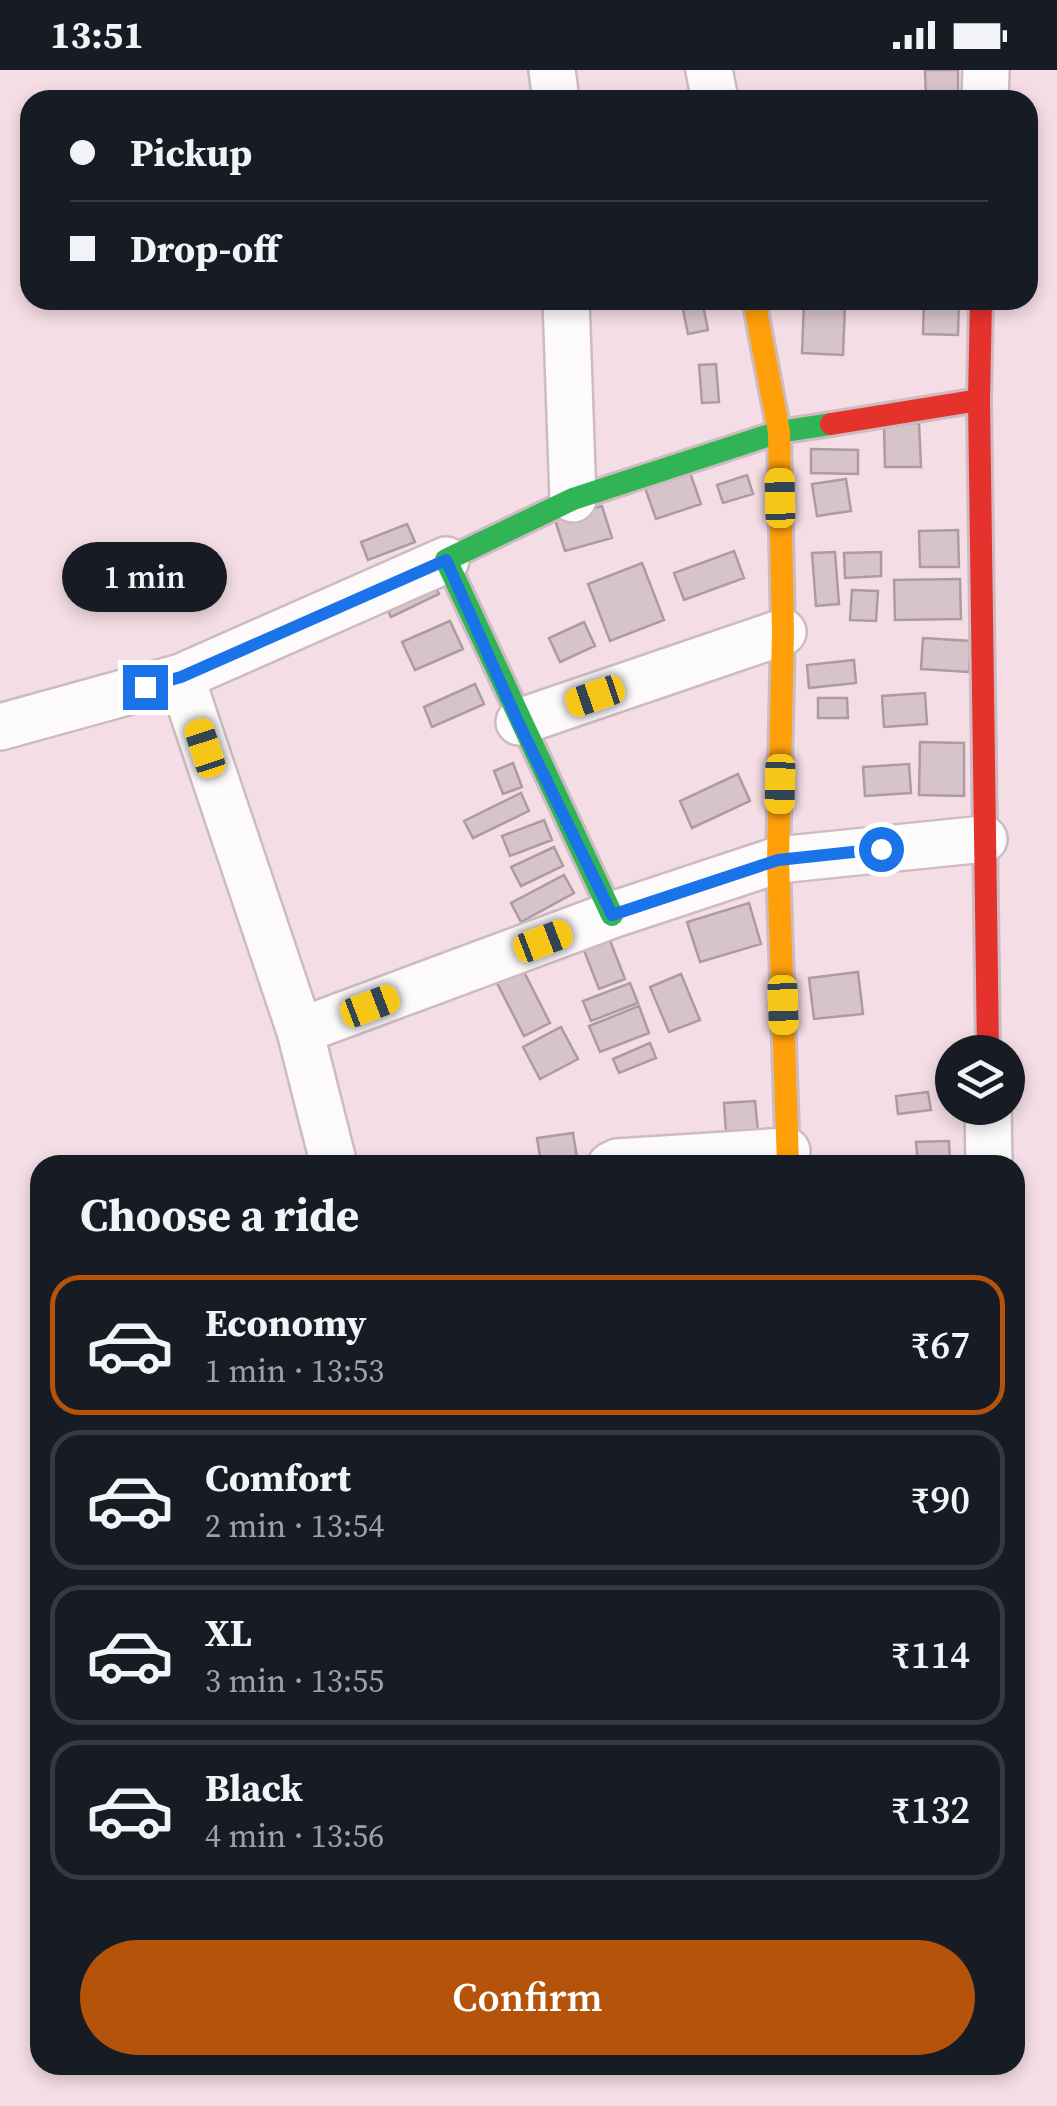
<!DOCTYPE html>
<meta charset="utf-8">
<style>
:root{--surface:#171b24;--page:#242831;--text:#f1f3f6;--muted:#9ea1a6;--line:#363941;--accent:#b45309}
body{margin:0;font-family:"Source Serif 4",serif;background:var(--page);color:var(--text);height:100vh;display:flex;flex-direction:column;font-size:38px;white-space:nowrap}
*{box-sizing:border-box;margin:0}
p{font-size:32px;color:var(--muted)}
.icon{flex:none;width:55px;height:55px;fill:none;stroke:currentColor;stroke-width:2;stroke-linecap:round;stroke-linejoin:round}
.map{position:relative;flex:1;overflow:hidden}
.drawer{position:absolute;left:30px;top:1085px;width:995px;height:920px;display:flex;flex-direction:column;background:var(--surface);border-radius:30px;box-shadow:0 5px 15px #0003}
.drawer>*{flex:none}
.banner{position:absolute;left:20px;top:20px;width:1018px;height:220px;border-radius:30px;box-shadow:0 5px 15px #0003;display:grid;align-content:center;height:220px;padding:0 50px;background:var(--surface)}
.controls{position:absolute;left:935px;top:965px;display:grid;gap:20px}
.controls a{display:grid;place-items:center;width:90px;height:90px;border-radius:50%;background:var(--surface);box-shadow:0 5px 15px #0003;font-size:50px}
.end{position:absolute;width:45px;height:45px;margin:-22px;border:12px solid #1a73e8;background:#fff;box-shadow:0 0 0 5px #fff}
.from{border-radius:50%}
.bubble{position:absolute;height:70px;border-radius:35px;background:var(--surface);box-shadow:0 5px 15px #0003;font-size:32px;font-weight:600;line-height:70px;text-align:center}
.car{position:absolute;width:30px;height:60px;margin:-30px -15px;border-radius:12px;box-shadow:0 0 8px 2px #0007;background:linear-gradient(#f5c518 24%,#345 0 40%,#f5c518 0 76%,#345 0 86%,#f5c518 0)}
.banner b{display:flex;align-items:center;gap:35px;height:95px;font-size:38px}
.banner b+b{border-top:2px solid var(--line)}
.banner i{width:25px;height:25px;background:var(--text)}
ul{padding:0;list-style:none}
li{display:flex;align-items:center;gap:30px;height:140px;margin:0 20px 15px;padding:0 30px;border:5px solid var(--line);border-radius:30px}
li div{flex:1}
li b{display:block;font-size:38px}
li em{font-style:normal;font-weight:600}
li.current{border-color:var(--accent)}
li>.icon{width:90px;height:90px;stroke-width:1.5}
h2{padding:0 50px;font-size:45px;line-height:120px}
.action{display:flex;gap:20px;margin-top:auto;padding:20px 50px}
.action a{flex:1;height:115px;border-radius:60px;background:var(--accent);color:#fff;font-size:40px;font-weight:600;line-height:115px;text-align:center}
.status{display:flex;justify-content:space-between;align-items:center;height:70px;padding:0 50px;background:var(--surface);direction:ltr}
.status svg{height:28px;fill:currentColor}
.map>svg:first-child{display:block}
.building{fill:#d6c4ca;stroke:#ac9ca1;stroke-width:2.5}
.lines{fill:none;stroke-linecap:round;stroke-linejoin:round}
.street-casing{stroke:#cdbbc1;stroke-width:50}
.fast-casing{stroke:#cdbbc1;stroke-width:28}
.slow-casing{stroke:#cdbbc1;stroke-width:28}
.jam-casing{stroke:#cdbbc1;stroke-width:28}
.street{stroke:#fdfafb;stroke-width:45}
.fast{stroke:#30b455;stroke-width:22}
.slow{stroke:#ff9f0a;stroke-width:22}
.jam{stroke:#e5322d;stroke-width:22}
.route{stroke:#1a73e8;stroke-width:12}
</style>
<div class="status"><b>13:51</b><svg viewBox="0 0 49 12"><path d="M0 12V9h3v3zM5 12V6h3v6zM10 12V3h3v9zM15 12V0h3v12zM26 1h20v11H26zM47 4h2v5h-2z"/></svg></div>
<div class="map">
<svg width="1057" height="2036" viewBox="0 0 1057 2036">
<rect width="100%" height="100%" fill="#f4dde5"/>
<path class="building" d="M 925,0 L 958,0 L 958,30 L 926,30 Z
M 681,230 L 702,230 L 708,260 L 688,264 Z
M 924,230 L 959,230 L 958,265 L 923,264 Z
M 804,232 L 845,235 L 843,285 L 802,283 Z
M 716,294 L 719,332 L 702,333 L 699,295 Z
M 919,353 L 921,397 L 885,397 L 884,355 Z
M 811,379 L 858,380 L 858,404 L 811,403 Z
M 689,400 L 701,434 L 656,449 L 644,415 Z
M 747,405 L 753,424 L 723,433 L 717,415 Z
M 846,409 L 851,441 L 817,446 L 812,414 Z
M 602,436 L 612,468 L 565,481 L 555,450 Z
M 407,454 L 415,472 L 368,490 L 361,472 Z
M 958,460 L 959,497 L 920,497 L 919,461 Z
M 734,481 L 744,508 L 684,530 L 674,503 Z
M 835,482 L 839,534 L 816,536 L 812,483 Z
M 881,482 L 881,506 L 845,508 L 844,483 Z
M 642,493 L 664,550 L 610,571 L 588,514 Z
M 429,503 L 439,524 L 391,547 L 381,526 Z
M 960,509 L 961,549 L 895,550 L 894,510 Z
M 852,520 L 878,521 L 876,551 L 850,550 Z
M 450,551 L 463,579 L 415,600 L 402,572 Z
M 584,552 L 595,576 L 560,592 L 549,568 Z
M 923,568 L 971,571 L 969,602 L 921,599 Z
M 854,590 L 856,613 L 809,618 L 807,595 Z
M 475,614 L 484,634 L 432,657 L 424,637 Z
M 925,623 L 927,654 L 884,657 L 882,626 Z
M 818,628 L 847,628 L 848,648 L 818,648 Z
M 920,672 L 964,673 L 964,726 L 919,725 Z
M 513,693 L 522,717 L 503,724 L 494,701 Z
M 909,694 L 911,723 L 865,726 L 863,697 Z
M 738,704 L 750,731 L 692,758 L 680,731 Z
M 521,723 L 529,741 L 473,768 L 464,751 Z
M 544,750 L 552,770 L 510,786 L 502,766 Z
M 554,777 L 563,796 L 521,816 L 511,797 Z
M 564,805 L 574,823 L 521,852 L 511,833 Z
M 749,833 L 761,874 L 700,892 L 687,852 Z
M 604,855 L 625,909 L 599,919 L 578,865 Z
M 521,896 L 550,953 L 524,966 L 495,909 Z
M 858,902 L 863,944 L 814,949 L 809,908 Z
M 681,904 L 700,950 L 669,962 L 650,917 Z
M 630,913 L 638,933 L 591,951 L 583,931 Z
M 639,936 L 649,963 L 600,982 L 589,956 Z
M 561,957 L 578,989 L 540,1009 L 523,977 Z
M 650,973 L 656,988 L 619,1003 L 613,989 Z
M 928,1022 L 931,1040 L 898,1044 L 896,1026 Z
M 755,1031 L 758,1061 L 726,1063 L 724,1033 Z
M 573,1063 L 577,1088 L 541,1093 L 537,1068 Z
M 949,1071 L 950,1094 L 918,1094 L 916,1072 Z"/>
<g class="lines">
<defs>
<path id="street" d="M 552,0 L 556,30
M 709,0 L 715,30
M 985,30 L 986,0
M 566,230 L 573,429
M 181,607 L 300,961 L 334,1095
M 519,652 L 783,562
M 0,657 L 181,607 L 446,490
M 300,961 L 612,845 L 778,790 L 984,769
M 988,1038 L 989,1095
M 611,1095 L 617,1092 L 787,1081"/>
<path id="fast" d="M 612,845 L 446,490 L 573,429 L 779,362 L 831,354"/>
<path id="slow" d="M 754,230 L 779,362 L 783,562 L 778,790 L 788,1095"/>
<path id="jam" d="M 981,230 L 979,330 L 988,982
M 831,354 L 979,330"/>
</defs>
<use href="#street" class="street-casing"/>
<use href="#fast" class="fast-casing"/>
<use href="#slow" class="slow-casing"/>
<use href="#jam" class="jam-casing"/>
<use href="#street" class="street"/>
<use href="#fast" class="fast"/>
<use href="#slow" class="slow"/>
<use href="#jam" class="jam"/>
</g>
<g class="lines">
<path class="route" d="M 145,617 L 181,607 L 446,490 L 518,652 L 612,845 L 778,790 L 881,779"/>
</g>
</svg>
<div class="controls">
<a><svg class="icon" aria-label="layers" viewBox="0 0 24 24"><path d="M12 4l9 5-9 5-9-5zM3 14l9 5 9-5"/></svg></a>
</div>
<i class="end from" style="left:881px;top:779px"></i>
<i class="end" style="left:145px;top:617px"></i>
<div class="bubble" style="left:62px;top:472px;width:165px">1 min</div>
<i class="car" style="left:780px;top:428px;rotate:359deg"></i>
<i class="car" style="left:595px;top:626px;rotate:251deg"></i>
<i class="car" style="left:205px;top:678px;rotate:342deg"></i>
<i class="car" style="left:780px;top:714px;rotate:181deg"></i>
<i class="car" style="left:543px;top:871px;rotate:69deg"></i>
<i class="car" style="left:783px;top:935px;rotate:178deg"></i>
<i class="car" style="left:370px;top:936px;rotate:69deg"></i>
<div class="banner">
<b><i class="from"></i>Pickup</b>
<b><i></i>Drop-off</b>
</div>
<section class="drawer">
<h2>Choose a ride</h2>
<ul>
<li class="current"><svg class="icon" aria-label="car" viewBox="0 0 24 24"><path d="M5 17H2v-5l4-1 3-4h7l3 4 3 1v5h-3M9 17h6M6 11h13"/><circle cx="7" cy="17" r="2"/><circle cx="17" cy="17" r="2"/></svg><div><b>Economy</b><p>1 min · 13:53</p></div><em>₹67</em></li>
<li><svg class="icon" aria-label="car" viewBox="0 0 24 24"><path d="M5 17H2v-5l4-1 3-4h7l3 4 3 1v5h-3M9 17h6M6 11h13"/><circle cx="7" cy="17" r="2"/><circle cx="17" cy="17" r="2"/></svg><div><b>Comfort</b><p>2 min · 13:54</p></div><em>₹90</em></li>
<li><svg class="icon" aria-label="car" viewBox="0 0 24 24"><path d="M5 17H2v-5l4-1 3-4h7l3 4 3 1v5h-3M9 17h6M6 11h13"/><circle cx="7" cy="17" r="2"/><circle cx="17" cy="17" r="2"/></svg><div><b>XL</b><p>3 min · 13:55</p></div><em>₹114</em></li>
<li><svg class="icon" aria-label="car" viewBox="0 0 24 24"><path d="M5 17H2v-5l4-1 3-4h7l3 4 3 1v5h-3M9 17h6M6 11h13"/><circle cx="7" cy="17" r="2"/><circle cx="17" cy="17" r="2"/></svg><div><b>Black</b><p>4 min · 13:56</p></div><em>₹132</em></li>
</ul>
<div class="action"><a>Confirm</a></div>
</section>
</div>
